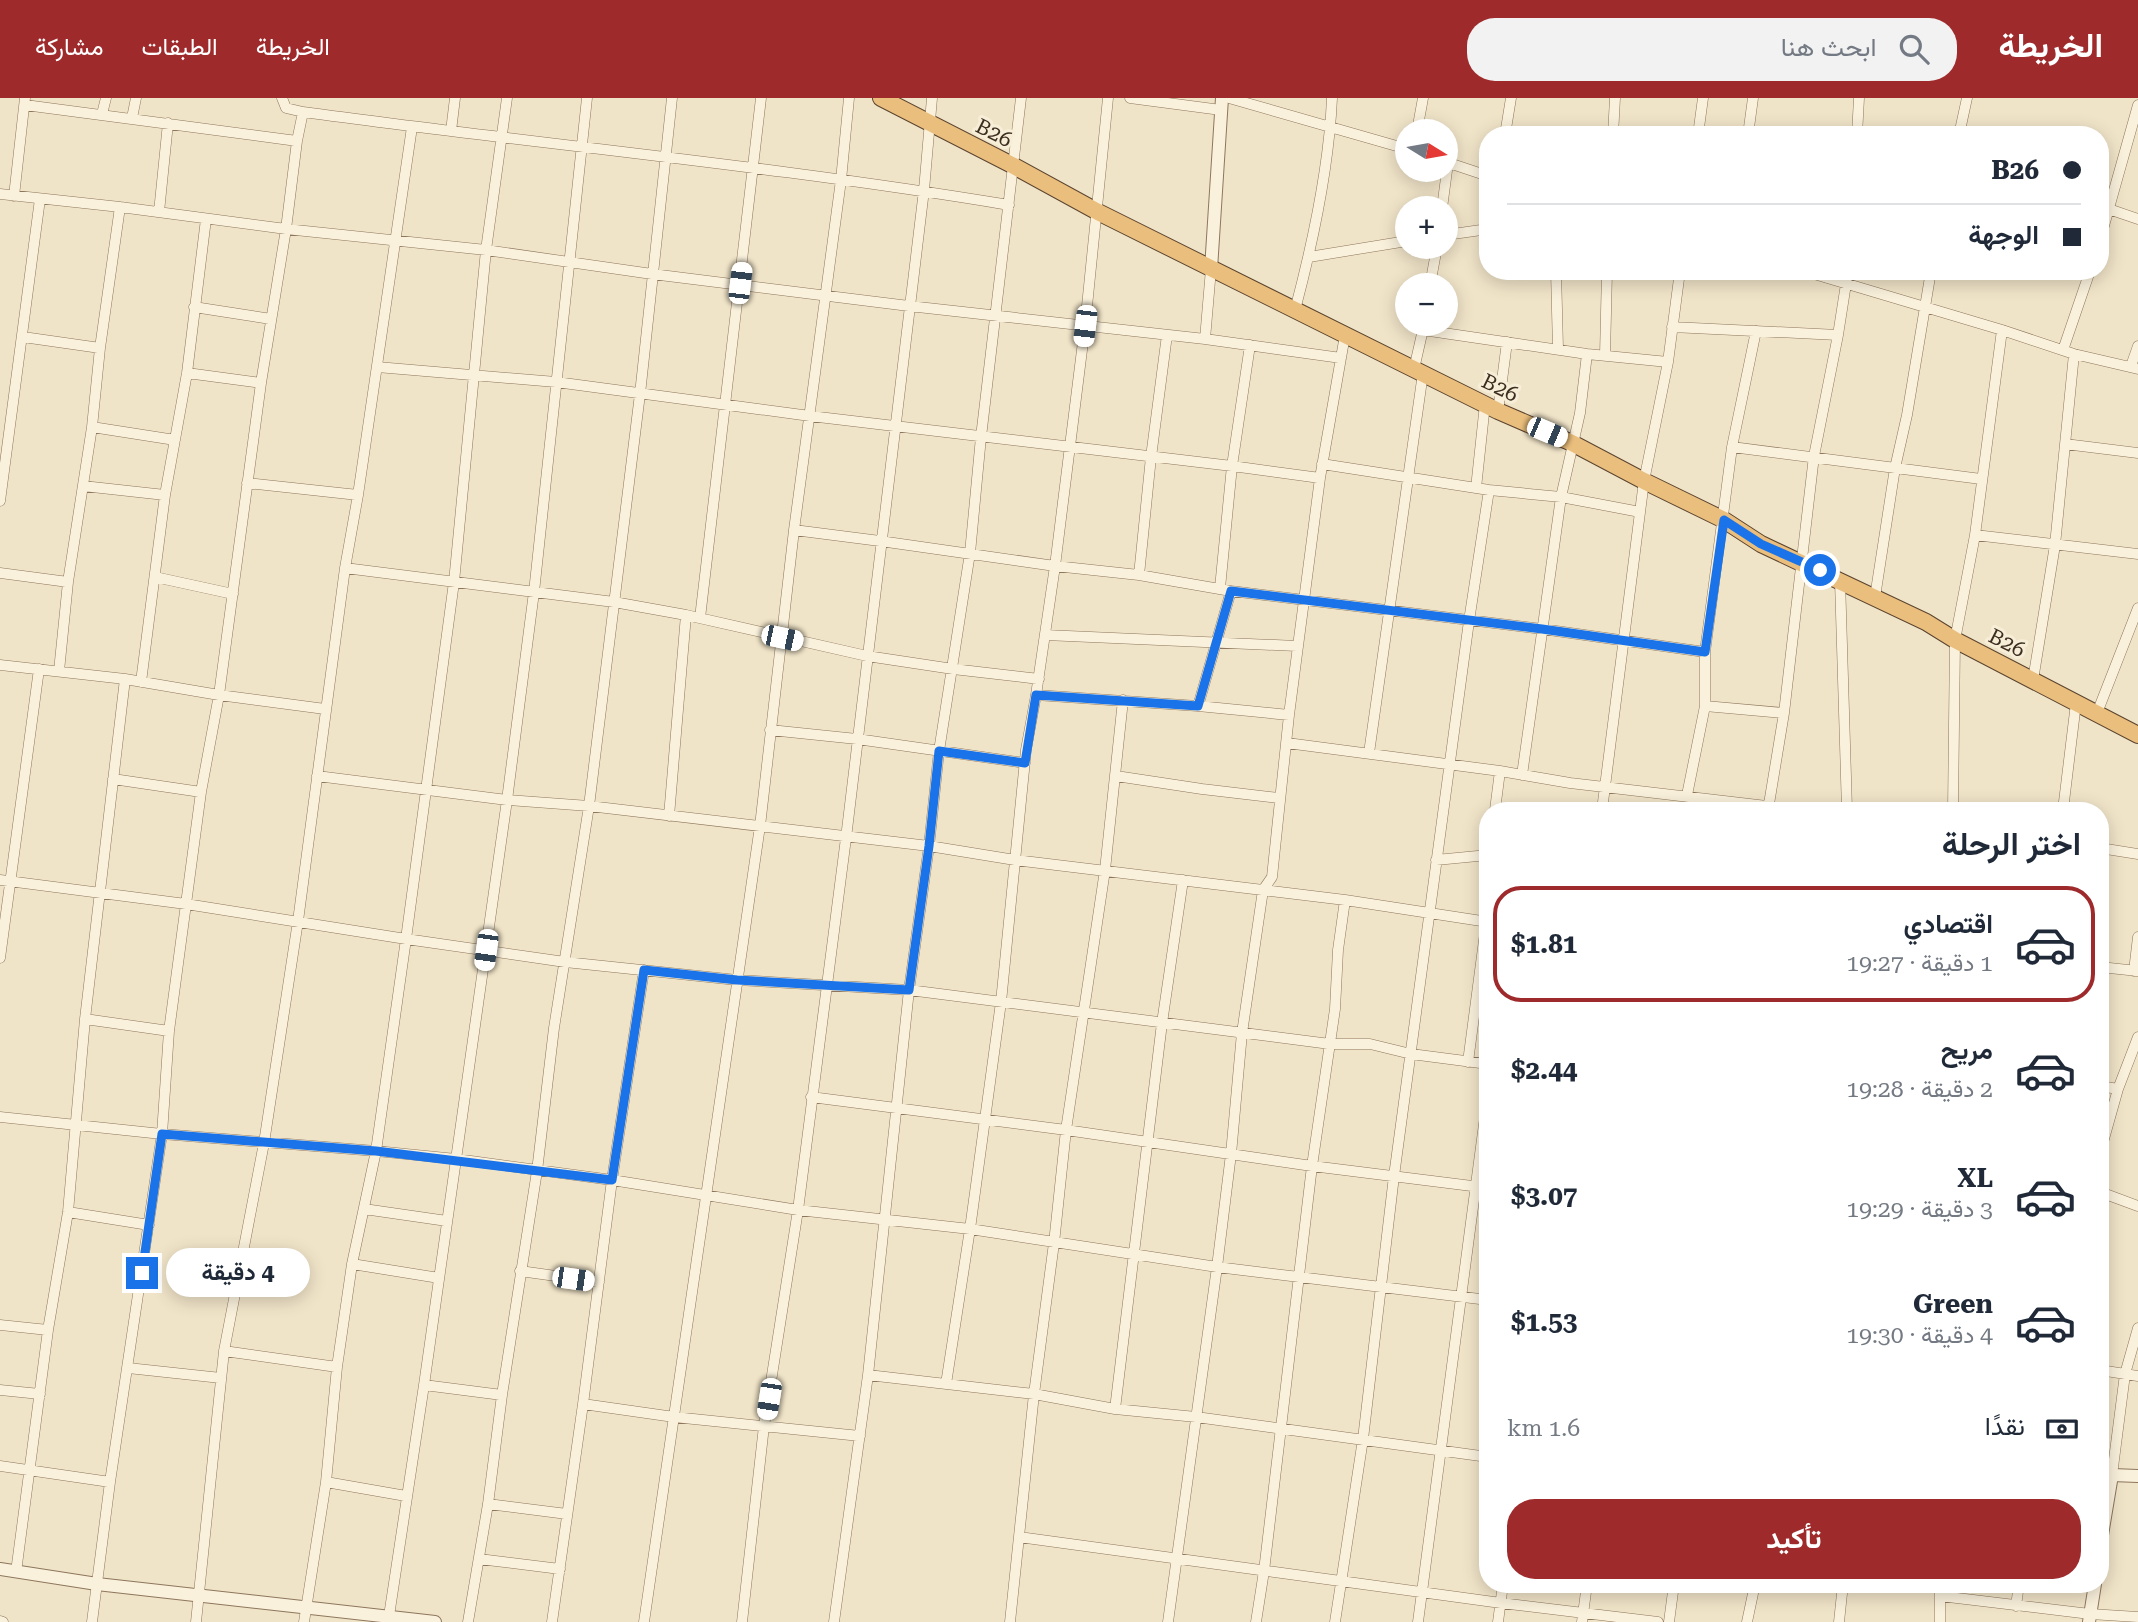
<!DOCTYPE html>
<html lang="ar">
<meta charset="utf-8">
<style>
:root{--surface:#fff;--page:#f2f2f3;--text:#1f2937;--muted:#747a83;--line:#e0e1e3;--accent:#9e2a2b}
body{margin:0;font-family:"Roboto Serif",Vazirmatn,serif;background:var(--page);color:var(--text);direction:rtl;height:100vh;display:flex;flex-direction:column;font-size:26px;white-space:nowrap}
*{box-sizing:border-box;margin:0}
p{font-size:23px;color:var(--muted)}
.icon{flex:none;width:38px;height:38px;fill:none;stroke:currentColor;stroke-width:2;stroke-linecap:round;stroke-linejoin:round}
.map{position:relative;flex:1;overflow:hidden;direction:ltr}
.details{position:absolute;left:1479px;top:704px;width:630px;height:791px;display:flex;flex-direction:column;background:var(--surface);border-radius:28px;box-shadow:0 4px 18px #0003;direction:rtl}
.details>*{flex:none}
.banner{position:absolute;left:1479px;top:28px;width:630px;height:154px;border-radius:28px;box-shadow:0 4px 18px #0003;direction:rtl;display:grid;align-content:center;height:154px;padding:0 28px;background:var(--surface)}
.needle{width:46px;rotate:101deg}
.controls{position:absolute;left:1395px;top:21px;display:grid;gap:14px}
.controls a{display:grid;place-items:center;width:63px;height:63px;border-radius:50%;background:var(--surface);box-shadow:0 4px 18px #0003;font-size:35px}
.end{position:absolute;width:32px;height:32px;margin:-16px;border:9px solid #1a73e8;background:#fff;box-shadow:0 0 0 4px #fff}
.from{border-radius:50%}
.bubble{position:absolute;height:49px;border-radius:24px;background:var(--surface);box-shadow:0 4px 18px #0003;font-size:23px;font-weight:700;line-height:49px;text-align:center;direction:rtl}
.car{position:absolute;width:21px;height:42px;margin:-21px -10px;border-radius:9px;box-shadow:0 0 5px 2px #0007;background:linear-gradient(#fff 24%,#345 0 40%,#fff 0 76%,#345 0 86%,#fff 0)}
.banner b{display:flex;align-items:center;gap:24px;height:66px;font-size:26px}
.banner b+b{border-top:2px solid var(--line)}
.banner i{width:18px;height:18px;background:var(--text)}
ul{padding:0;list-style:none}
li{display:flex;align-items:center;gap:21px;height:116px;margin:0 14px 10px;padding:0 14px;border:4px solid transparent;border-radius:28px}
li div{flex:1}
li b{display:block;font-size:26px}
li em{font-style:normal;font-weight:700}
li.current{border-color:var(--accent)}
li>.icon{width:63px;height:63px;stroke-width:1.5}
h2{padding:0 28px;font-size:32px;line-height:84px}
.pay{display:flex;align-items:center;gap:18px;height:77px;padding:0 28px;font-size:26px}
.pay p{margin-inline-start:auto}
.primary-button{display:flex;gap:14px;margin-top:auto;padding:14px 28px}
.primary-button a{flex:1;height:80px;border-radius:28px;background:var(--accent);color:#fff;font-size:28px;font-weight:700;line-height:80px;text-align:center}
header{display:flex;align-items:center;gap:42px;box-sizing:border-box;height:98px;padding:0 35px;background:var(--accent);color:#fff}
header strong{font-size:33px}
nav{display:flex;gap:38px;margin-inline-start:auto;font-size:24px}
.search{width:490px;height:63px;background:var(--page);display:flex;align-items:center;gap:18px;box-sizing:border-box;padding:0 24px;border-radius:28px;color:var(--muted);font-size:26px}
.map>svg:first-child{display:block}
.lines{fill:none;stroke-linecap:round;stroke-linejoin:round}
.minor-casing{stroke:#8d765c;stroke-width:11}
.tertiary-casing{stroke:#8d765c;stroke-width:14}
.trunk-casing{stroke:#5b4430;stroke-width:18}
.minor{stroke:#faf1dc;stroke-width:10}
.tertiary{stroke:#faf1dc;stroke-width:12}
.trunk{stroke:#eabe7c;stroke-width:16}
.route{stroke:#1a73e8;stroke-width:9}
.labels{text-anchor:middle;stroke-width:6;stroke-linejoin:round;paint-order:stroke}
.street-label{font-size:21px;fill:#3d2e20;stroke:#f7eed8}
</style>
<header>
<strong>الخريطة</strong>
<div class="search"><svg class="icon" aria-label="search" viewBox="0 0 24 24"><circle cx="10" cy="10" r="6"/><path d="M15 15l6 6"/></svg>ابحث هنا</div>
<nav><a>الخريطة</a><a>الطبقات</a><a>مشاركة</a></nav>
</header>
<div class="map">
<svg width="2138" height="1524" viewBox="0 0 2138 1524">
<rect width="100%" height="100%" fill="#f0e4c8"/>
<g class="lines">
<defs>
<path id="minor" d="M 282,0 L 286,10 L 303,14 C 538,46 775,68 1009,107
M 1130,0 L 1221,12
M 1229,0 L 1407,51
M 25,7 L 297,43
M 102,16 L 106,0
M 132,20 L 136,0
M 451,33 L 455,0
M 1417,33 L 1423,0
M 1505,37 L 1511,0
M 1613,37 L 1615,0
M 1698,37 L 1703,0
M 1748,37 L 1753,0
M 1857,37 L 1859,0
M 1959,37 L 1967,0
M 1446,64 L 1488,78
M 0,96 L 120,109 L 286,131 L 486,152 L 652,176 L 909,208 L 1205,241 L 1341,260
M 14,98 L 25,0
M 2100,108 L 2138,121
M 1442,110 L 1448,65
M 159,114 L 168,25
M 1446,137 L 1488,131
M 2100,142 L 2138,7
M 1309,159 L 1407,143
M 1556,173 L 1558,251
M 1804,173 L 2002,232 L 2074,256 L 2138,271
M 1430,187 L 1437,149
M 194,209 L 271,221
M 1295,212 C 1313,144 1329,70 1332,0
M 1672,229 L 1838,237
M 1423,232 L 1587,256 L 1668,264
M 23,239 L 100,250
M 1205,241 L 1211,171
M 2063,252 L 2090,173
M 1605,257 L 1607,173
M 2131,268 L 2138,248
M 377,269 L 556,284 L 810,318 L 1232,368 L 1320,380
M 1414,271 L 1424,227
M 187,275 L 261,285
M 1498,313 L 1507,244
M 92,329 L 175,342
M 2065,346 L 2138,355
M 1732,349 L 1981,381
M 1322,366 L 1489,392 L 1561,399 L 1640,414
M 247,385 L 358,397
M 83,388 L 165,397
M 1476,390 L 1485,306
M 0,403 L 40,101
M 794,432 L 880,443 L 1055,468 L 1139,477 L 1231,493 L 1542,531 L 1705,554
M 1975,437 L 2138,456
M 345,470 L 614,504 L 686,517 L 867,558 L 953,571 L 1039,581
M 0,475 L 68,484
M 1139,477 L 1151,359 L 1167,237
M 155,479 L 233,496
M 1840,482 L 1847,712
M 1220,490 L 1232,368 L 1250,247
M 1875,499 L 1895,370 L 1907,317 L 1931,173
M 700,520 L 761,0
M 1045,537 L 1297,548
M 0,567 L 125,581 L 219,597 L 325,611
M 59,573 L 68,484 L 92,329 L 100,250 L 120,109
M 2033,582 L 2055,447 L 2074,256
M 141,584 L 165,397 L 187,275 L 206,121
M 1036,597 L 1198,608 L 1289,617
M 1198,608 L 1231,493
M 1705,608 L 1784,615
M 2097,615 L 2138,510
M 770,632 L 857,641 L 1025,665
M 1287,645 L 1500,673 L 1570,685 L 1800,712
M 1369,655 L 1423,275
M 1522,677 L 1561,399 L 1580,315 L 1587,256
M 317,678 L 507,702 L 589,708 L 929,748 L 1015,762 L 1345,802 L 1488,824
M 1116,678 L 1202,691 L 1279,700
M 113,681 L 201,694
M 1495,712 L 1500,673
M 1602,712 L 1644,383 L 1668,264 L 1680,173
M 1684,712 L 1705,608 L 1705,554 L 1732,349 L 1756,233
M 1768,712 L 1784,615 L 1814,358 L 1838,237 L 1848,173
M 1953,712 L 1955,542 L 1975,437 L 2002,232
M 2063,712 L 2076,605
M 669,718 L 686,517
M 2100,750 L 2138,756
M 1436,762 L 1488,757
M 0,782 L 186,806 L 406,841 L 565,864 L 737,882 L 909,892 L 1330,946 L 1370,946 L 1411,956 L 1488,966
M 0,860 L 39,571
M 2100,869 L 2138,873
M 2134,873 L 2138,839
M 85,921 L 169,933
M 1468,964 L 1488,812
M 2100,988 L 2118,991
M 811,999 L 1066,1032 L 1312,1068 L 1488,1090
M 0,1019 L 162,1036 L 376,1053 L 456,1061 L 612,1082 L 798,1112 L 970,1131 L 1217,1169 L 1488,1202
M 2100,1055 L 2118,991 L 2138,939
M 2100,1094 L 2138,1108
M 364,1111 L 447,1123
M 68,1114 L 149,1127
M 352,1166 L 439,1180
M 520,1173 L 599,1184
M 0,1227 L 48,1232
M 224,1253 L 337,1269
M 128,1270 L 221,1280
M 2100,1272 L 2138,1278
M 868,1277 L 1034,1296 L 1115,1311 L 1196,1319 L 1488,1359
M 946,1286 L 970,1131 L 1001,904 L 1026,652 L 1036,597 L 1055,468 L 1085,228 L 1108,0
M 424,1287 L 502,1297
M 0,1292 L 40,1296
M 583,1306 L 674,1319 L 860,1338
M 1115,1311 L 1162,925 L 1183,782
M 0,1368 L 110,1384
M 2100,1376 L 2112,1377 L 2125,1276 L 2138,1230
M 326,1384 L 406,1398
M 488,1406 L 567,1416
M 1019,1439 L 1501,1505 L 1658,1524
M 479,1461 L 560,1471
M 16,1474 L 48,1232 L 68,1114 L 85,921 L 125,581
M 1940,1486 L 1940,1524
M 1940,1498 L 2090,1516 L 2138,1519
M 2016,1508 L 2019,1486
M 389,1518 L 424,1287 L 507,702 L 534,494 L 587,0
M 0,1523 L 3,1524
M 92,1524 L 110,1384 L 162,1036 L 169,933 L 201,694 L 219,597 L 261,285 L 286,131 L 297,43 L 303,14
M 196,1524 L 224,1253 L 264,1045 L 298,823 L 345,470 L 358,397 L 412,29
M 304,1524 L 326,1384 L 337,1269 L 352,1166 L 376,1053 L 406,841 L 454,484 L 486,152 L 507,0
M 468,1524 L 488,1406 L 502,1297 L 537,1073 L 554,930 L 589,708 L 640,296 L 672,0
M 552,1524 L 583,1306 L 612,1082 L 644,872
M 644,1524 L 760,728 L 794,432 L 841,82 L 849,0
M 742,1524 L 764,1328 L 798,1112 L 846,740 L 924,92 L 932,0
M 834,1524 L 868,1277 L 909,892 L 929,748 L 939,653 L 970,455 L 981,339 L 1021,0
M 1010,1524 L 1034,1296 L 1054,1145 L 1066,1032 L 1105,772 L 1123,602
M 1168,1524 L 1217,1169 L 1231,1056 L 1242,935 L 1263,792 L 1272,779 L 1289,617 L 1320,380 L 1345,237
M 1256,1524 L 1264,1473 L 1312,1068 L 1335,911 L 1338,852 L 1345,802
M 1335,1524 L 1363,1341 L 1394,1078 L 1469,523 L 1489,392
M 1418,1524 L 1488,996
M 1498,1524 L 1503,1486
M 1582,1524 L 1587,1486
M 1669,1524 L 1674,1486
M 1747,1524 L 1755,1486
M 1839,1524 L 1843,1486"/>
<path id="tertiary" d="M 1211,171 L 1222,0
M 2100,1449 L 2112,1377 L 2138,1378
M 0,1471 L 97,1486 L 435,1524
M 2089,1524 L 2095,1486"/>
<path id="trunk" d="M 881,0 L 1012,67 L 1098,114 L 1498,313 L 1572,345 L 1644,383 L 1724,422 L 1761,446 L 1926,524 L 1955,542 L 2138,637"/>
</defs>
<use href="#minor" class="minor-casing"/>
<use href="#tertiary" class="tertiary-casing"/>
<use href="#trunk" class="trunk-casing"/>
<use href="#minor" class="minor"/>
<use href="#tertiary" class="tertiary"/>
<use href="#trunk" class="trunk"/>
</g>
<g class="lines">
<path class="route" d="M 142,1175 L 162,1036 L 376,1053 L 612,1082 L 644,872 L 737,882 L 909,892 L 929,748 L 939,653 L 1025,665 L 1036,597 L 1198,608 L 1231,493 L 1542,531 L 1705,554 L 1724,422 L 1761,446 L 1820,472"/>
</g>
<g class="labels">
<g class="street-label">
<text transform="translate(994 35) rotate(27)" y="7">B26</text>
<text transform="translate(1500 290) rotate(26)" y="7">B26</text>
<text transform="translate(2007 545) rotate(27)" y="7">B26</text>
</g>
</g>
</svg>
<div class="controls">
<a><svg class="needle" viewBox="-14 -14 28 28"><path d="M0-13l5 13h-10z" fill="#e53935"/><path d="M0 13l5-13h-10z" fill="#747a83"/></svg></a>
<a>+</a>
<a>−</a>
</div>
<i class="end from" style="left:1820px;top:472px"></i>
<i class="end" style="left:142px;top:1175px"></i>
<div class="bubble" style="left:166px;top:1150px;width:144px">4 دقيقة</div>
<i class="car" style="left:740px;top:185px;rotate:7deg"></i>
<i class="car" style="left:1085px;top:228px;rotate:187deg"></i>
<i class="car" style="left:1547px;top:334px;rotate:113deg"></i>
<i class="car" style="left:782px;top:540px;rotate:102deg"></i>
<i class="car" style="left:486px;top:852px;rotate:188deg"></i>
<i class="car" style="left:573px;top:1181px;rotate:98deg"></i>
<i class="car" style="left:769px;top:1301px;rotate:189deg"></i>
<div class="banner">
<b><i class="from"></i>B26</b>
<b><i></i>الوجهة</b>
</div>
<section class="details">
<h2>اختر الرحلة</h2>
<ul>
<li class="current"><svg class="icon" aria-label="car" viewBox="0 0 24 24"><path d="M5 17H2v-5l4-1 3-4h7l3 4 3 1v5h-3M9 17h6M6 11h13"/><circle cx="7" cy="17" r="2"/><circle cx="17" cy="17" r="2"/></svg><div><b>اقتصادي</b><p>1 دقيقة · 19:27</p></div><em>$1.81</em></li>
<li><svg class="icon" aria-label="car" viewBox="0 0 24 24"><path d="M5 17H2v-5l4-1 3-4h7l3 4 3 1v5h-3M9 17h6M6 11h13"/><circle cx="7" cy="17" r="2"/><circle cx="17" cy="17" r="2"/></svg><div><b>مريح</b><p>2 دقيقة · 19:28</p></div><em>$2.44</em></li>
<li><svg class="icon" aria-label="car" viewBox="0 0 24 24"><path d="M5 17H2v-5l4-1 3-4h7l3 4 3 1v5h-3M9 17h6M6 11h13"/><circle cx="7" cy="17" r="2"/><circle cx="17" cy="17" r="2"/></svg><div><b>XL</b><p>3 دقيقة · 19:29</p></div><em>$3.07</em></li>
<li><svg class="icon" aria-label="car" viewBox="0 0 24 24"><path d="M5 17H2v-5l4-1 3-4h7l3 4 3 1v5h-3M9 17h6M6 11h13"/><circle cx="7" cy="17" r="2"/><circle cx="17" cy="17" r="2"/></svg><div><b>Green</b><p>4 دقيقة · 19:30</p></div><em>$1.53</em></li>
</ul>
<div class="pay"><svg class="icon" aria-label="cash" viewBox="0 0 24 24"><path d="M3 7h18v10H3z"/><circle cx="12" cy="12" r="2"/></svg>نقدًا<p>1.6 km</p></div>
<div class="primary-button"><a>تأكيد</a></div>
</section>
</div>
